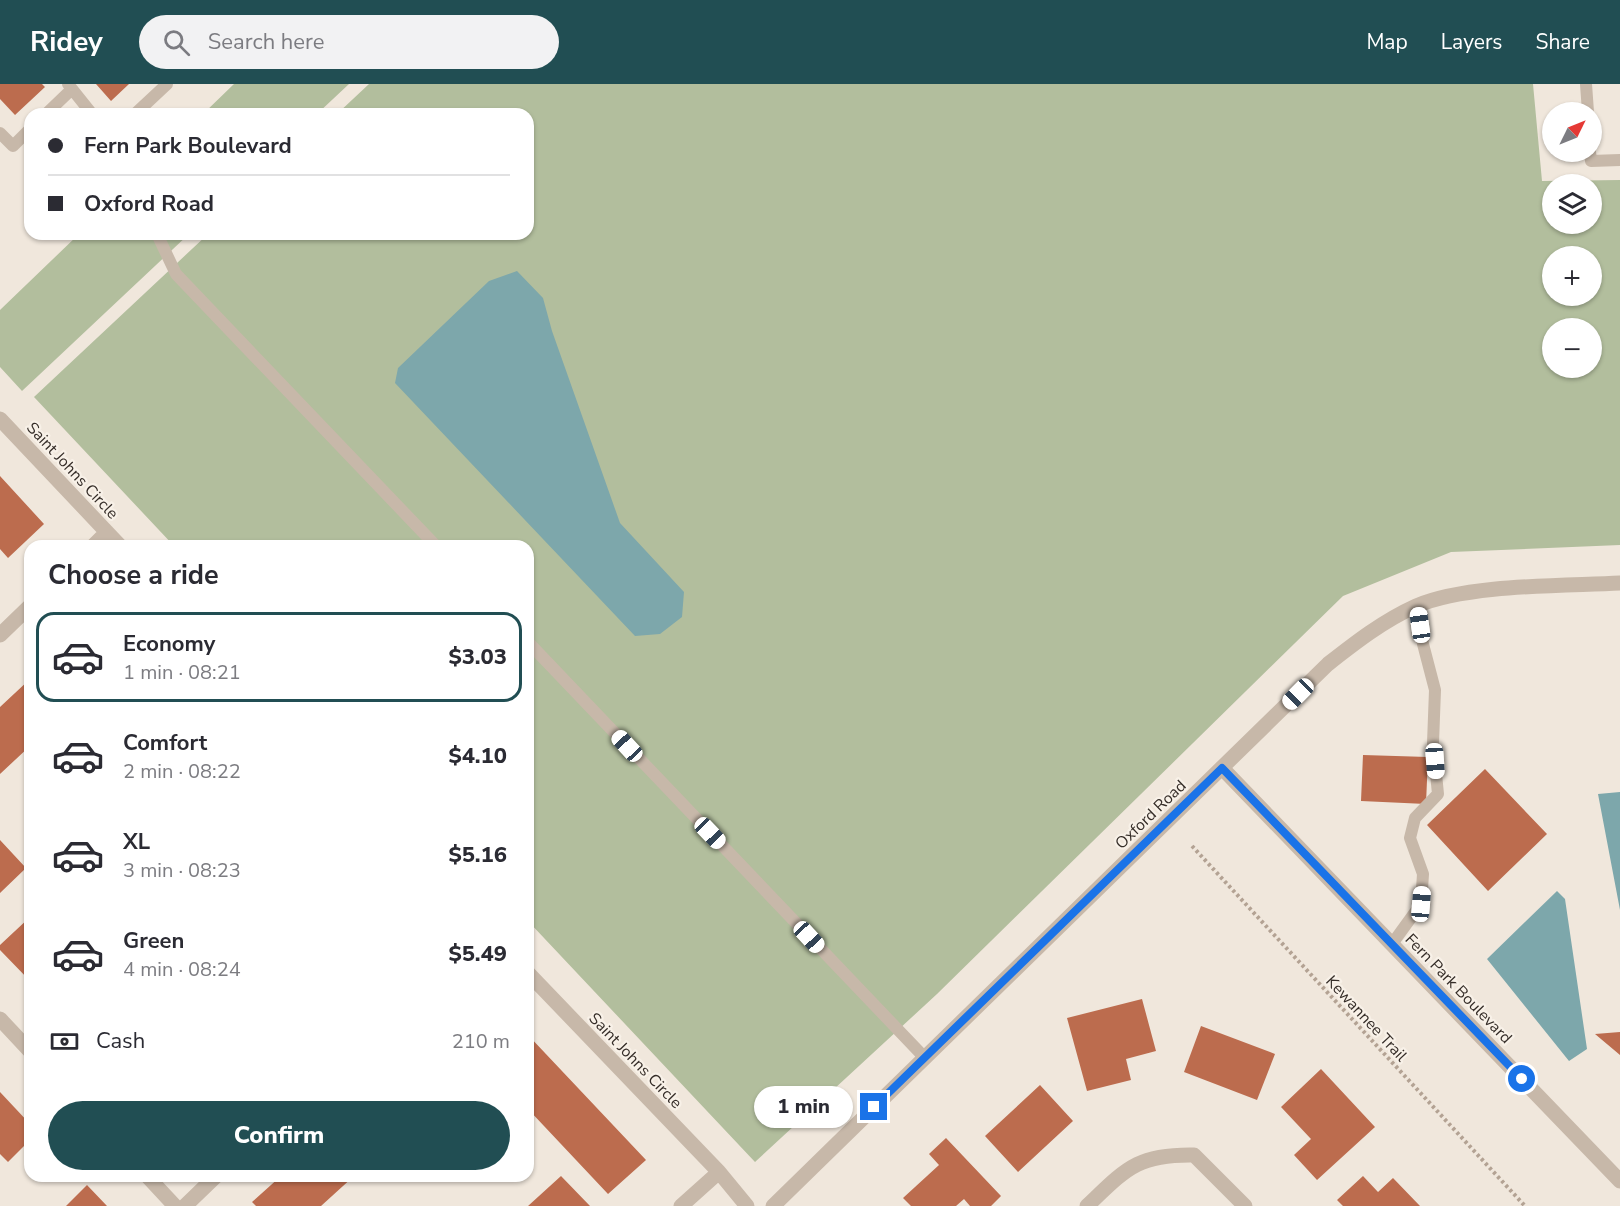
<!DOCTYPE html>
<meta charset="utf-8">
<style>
:root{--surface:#fff;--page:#f2f2f3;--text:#2b2b33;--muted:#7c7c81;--line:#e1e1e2;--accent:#214e53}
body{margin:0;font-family:"Nunito Sans",sans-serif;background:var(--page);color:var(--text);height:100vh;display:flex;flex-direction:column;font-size:22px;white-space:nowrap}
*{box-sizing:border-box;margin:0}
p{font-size:20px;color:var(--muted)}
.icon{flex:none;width:33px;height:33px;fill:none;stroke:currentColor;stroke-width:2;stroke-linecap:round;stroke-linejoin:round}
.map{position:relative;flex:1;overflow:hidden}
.drawer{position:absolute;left:24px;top:456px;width:510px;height:642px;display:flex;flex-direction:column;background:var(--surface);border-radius:18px;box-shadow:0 2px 4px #0004}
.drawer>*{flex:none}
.hud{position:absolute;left:24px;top:24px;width:510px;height:132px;border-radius:18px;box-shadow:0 2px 4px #0004;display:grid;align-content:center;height:132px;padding:0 24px;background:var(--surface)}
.needle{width:39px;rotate:47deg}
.controls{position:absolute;left:1542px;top:18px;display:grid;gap:12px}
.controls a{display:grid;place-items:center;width:60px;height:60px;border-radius:50%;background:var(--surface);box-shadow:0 2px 4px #0004;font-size:30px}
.end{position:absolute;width:27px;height:27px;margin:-14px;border:8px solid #1a73e8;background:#fff;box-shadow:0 0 0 3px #fff}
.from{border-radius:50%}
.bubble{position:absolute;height:42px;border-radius:21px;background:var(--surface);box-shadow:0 2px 4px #0004;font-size:20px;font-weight:800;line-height:42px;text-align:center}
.car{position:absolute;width:18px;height:36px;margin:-18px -9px;border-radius:8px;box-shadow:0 0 4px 2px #0007;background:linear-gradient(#fff 24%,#345 0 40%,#fff 0 76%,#345 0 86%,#fff 0)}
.hud b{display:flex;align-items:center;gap:21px;height:57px;font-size:22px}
.hud b+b{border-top:2px solid var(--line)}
.hud i{width:15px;height:15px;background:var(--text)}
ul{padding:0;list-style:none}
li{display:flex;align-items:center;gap:18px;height:90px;margin:0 12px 9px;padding:0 12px;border:3px solid transparent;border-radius:18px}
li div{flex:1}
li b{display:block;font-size:22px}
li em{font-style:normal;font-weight:800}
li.current{border-color:var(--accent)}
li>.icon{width:54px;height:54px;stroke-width:1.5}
h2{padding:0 24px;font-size:27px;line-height:72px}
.pay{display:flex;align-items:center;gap:15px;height:66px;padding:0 24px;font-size:22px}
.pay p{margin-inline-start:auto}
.cta{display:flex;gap:12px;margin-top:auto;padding:12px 24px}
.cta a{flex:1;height:69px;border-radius:36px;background:var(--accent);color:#fff;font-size:24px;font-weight:800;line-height:69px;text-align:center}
header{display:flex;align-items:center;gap:36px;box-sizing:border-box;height:84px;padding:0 30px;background:var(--accent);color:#fff}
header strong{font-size:28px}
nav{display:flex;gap:33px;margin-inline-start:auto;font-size:21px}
.search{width:420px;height:54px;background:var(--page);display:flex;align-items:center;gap:15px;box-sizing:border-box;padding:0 21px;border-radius:33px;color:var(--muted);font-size:22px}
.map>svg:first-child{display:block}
.green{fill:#b2be9d;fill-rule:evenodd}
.water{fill:#7da7ab}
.building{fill:#bc6c4e}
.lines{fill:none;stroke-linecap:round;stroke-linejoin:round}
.path{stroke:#b3a293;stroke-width:4;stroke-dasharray:3 3;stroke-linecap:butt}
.service{stroke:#c7b8a9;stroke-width:12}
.minor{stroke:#c7b8a9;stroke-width:15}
.tertiary{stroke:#c7b8a9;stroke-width:15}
.route{stroke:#1a73e8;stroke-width:8}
.labels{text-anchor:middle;stroke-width:4.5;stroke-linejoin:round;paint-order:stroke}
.street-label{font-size:16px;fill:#352d28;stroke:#f8f1e8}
</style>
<header>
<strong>Ridey</strong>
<div class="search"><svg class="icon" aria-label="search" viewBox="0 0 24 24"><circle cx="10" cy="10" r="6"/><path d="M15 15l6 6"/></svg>Search here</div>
<nav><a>Map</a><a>Layers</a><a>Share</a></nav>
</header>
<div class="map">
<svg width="1620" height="1122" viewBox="0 0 1620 1122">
<rect width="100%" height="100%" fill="#f0e7dc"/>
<path class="green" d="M 234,0 L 349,0 L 317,30 L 203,30 Z
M 369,0 L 1533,0 L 1542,97 L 1620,96 L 1620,461 L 1451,468 L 1343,512 L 937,910 L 755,1078 L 528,837 L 528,462 L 174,462 L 34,313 L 208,150 L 528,150 L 528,30 L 337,30 ZM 1552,100 L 1592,100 L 1592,140 L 1552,140 ZM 1552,172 L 1592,172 L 1592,212 L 1552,212 ZM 1552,244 L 1592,244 L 1592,284 L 1552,284 Z
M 79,150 L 189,150 L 22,307 L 0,283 L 0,226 Z"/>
<path class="water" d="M 517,187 L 543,214 L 552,247 L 620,439 L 684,508 L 682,533 L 660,550 L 635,552 L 395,299 L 398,284 L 489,197 Z
M 1620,708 L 1620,826 L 1598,710 Z
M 1557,807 L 1565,815 L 1587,965 L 1569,977 L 1487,875 Z"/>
<path class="building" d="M 0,0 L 42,0 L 45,3 L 15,31 L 0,15 Z
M 96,0 L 129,0 L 111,17 Z
M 0,392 L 44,440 L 8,474 L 0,465 Z
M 30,595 L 30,662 L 0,690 L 0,623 Z
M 1363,671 L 1428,673 L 1426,720 L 1361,717 Z
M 1485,685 L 1547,750 L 1488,807 L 1427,741 Z
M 0,756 L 26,784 L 0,809 Z
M 30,833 L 30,897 L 0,866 L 0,861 Z
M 1142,915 L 1156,967 L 1126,975 L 1131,996 L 1087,1007 L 1067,934 Z
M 1201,942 L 1275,970 L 1257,1016 L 1184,988 Z
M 1620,948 L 1620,971 L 1595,950 Z
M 528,951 L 646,1076 L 608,1110 L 528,1025 Z
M 1321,985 L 1375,1043 L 1317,1096 L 1294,1071 L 1311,1055 L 1281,1023 Z
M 1040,1001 L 1073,1037 L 1018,1088 L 985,1052 Z
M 0,1008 L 30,1040 L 30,1056 L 8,1078 L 0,1070 Z
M 946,1054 L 1001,1112 L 991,1122 L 970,1122 L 964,1115 L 956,1122 L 911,1122 L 903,1114 L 939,1081 L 929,1070 Z
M 281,1092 L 354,1092 L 321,1122 L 256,1122 L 252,1118 Z
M 561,1092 L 590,1122 L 528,1122 Z
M 1363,1092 L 1378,1108 L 1393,1094 L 1420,1122 L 1343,1122 L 1337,1116 Z
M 87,1101 L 107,1122 L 66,1122 Z"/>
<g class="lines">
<path class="path" d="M 1192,762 L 1525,1122"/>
<path class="service" d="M 1586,0 L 1588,28
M 72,5 L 92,30
M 46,30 L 72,5 L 68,0
M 135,30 L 167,0
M 0,49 L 13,62 L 30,45
M 1590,68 L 1591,77 L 1620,76
M 157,150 L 176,190 L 436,462
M 528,558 L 925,974
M 1392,860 L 1421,820 L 1423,790 L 1410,754 L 1415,734 L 1438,710 L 1433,659 L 1435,606 L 1423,560 L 1417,521"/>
<path class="minor" d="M 0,335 L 120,462
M 93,462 L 107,448
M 0,551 L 30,522
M 1222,684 L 1620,1097
M 528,889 L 719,1088 L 681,1122
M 0,935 L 30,967
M 719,1088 L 747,1122
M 147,1092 L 175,1122
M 185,1122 L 216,1092
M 1087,1122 C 1126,1085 1137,1070 1194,1071 L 1245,1122"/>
<path class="tertiary" d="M 773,1122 L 1328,580 C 1356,558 1383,537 1416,522 C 1467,500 1563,502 1620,499"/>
</g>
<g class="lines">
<path class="route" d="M 874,1023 L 1222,684 L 1522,995"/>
</g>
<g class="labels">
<g class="street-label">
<text transform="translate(73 386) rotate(47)" y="6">Saint Johns Circle</text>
<text transform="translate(1150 730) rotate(-44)" y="6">Oxford Road</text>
<text transform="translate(1459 904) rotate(46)" y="6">Fern Park Boulevard</text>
<text transform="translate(1367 934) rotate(47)" y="6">Kewannee Trail</text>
<text transform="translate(636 976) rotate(46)" y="6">Saint Johns Circle</text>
</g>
</g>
</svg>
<div class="controls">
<a><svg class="needle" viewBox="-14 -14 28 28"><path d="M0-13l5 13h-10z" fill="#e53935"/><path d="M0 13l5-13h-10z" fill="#7c7c81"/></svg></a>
<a><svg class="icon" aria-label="layers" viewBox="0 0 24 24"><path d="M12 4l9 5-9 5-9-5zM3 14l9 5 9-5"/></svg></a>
<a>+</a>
<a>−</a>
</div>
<i class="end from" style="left:1522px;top:995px"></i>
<i class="end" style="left:874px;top:1023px"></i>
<div class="bubble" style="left:754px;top:1002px;width:99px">1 min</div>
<i class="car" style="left:1420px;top:541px;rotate:352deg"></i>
<i class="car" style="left:1298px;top:610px;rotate:225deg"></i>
<i class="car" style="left:627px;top:662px;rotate:317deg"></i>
<i class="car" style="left:1435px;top:677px;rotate:176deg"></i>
<i class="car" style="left:710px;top:749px;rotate:136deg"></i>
<i class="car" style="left:1421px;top:820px;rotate:5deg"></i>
<i class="car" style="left:809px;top:853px;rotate:137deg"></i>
<div class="hud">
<b><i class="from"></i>Fern Park Boulevard</b>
<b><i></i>Oxford Road</b>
</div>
<section class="drawer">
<h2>Choose a ride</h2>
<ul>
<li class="current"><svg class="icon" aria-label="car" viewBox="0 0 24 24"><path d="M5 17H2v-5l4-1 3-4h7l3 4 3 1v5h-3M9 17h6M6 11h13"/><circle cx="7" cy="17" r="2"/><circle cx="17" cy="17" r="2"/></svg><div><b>Economy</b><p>1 min · 08:21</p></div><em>$3.03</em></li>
<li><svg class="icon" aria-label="car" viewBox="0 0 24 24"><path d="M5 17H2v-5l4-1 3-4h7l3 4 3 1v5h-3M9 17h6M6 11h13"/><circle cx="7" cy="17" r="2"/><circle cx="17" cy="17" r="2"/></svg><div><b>Comfort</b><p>2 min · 08:22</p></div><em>$4.10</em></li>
<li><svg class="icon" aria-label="car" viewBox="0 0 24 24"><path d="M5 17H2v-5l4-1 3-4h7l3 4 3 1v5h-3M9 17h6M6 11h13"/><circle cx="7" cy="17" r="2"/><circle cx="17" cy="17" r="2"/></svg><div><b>XL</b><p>3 min · 08:23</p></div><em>$5.16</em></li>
<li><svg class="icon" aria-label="car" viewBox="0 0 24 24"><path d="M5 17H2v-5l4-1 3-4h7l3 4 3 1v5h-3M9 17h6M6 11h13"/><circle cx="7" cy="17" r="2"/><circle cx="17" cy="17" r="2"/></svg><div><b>Green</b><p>4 min · 08:24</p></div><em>$5.49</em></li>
</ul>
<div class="pay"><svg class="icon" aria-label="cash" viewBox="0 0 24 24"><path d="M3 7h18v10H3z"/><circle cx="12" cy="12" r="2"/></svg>Cash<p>210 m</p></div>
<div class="cta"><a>Confirm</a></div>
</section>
</div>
